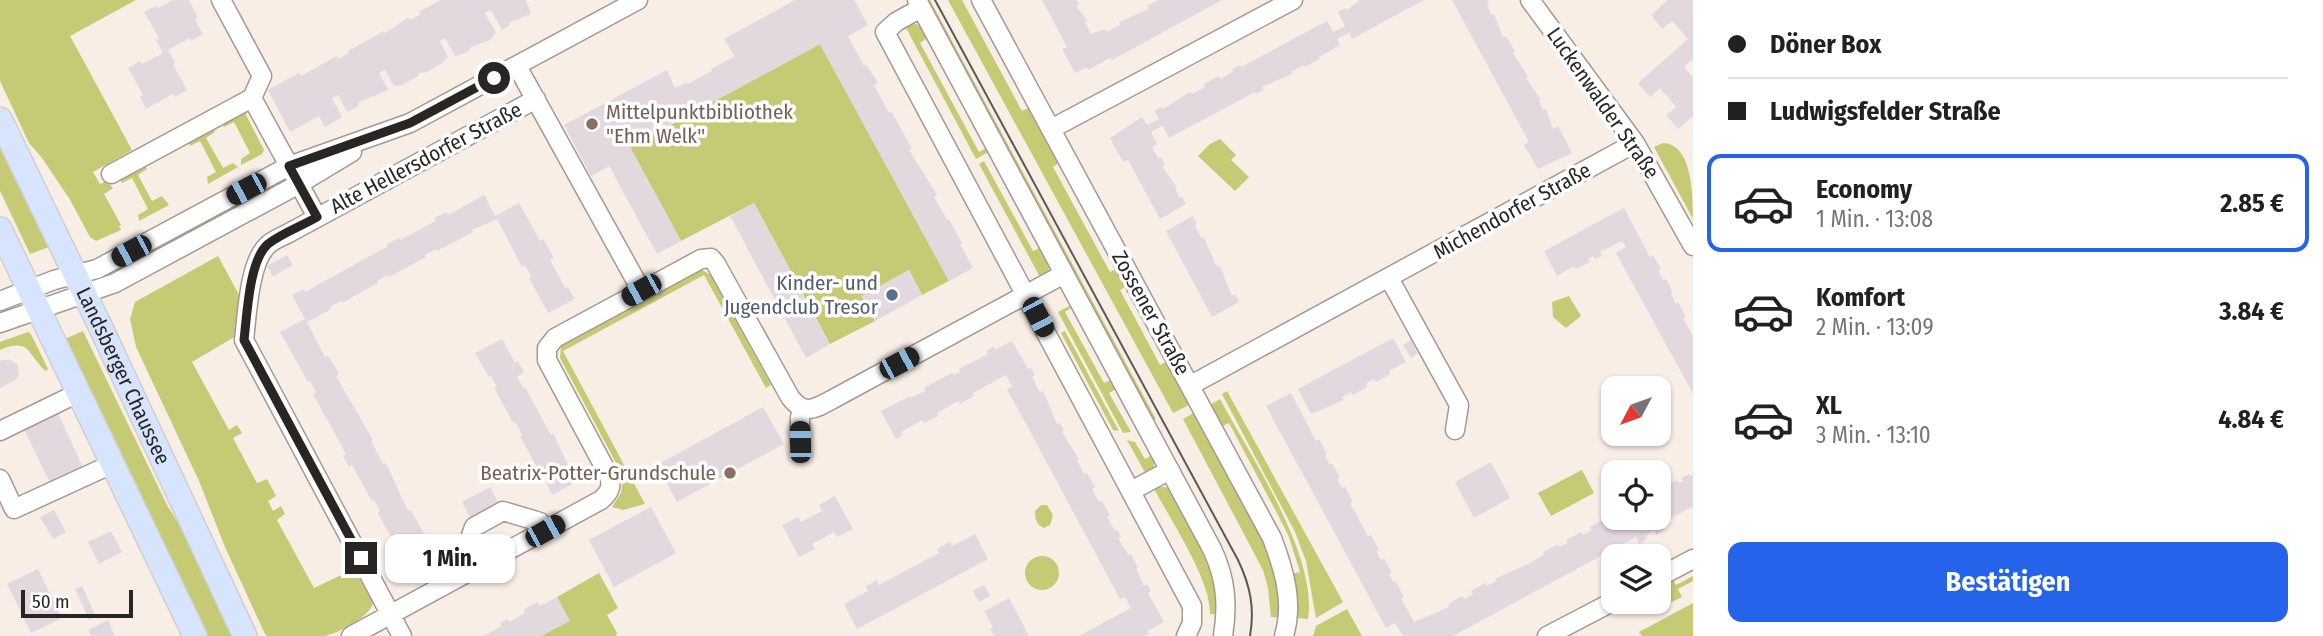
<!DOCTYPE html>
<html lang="de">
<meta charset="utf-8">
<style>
:root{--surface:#fff;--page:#f2f2f2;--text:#202124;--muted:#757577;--line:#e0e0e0;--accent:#2563eb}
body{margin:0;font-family:"Fira Sans Condensed",sans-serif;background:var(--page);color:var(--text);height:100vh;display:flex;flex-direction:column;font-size:26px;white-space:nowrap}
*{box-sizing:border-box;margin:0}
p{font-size:23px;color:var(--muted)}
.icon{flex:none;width:38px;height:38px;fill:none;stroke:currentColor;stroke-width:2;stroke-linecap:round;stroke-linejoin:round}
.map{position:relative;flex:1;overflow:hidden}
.drawer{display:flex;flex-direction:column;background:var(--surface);width:630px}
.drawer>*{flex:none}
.hud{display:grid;align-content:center;height:154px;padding:0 35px;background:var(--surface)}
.needle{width:46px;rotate:229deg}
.tools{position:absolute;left:1601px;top:376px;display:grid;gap:14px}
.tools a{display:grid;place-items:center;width:70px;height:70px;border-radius:14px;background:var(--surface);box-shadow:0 2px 5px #0004;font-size:35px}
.scale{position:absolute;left:21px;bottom:18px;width:112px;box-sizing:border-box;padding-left:7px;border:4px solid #282522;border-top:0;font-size:19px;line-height:24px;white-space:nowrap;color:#282522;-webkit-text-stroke:5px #fff;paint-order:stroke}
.end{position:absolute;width:32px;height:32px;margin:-16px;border:9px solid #282522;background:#fff;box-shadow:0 0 0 4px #fff}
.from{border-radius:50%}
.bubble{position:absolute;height:49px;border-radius:14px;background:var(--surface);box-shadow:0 2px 5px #0004;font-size:23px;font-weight:700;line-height:49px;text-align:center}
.car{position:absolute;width:21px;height:42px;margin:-21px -10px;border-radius:9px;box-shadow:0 0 5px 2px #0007;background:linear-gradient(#222 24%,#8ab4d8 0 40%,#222 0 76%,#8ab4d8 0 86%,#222 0)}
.hud b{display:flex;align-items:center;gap:24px;height:66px;font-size:26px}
.hud b+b{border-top:2px solid var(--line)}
.hud i{width:18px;height:18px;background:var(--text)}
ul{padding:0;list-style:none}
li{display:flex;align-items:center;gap:21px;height:98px;margin:0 14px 10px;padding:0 21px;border:4px solid transparent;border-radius:14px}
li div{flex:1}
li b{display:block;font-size:26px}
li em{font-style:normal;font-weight:700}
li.current{border-color:var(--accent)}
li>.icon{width:63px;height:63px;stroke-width:1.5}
.button{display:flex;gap:14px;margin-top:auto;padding:14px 35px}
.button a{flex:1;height:80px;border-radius:14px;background:var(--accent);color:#fff;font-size:28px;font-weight:700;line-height:80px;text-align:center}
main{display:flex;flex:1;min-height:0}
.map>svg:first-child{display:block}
.green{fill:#c6ca74}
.building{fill:#e3d8de}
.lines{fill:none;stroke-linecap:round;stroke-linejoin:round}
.minor-casing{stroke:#a39a92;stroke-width:21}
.major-casing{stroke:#d0cfce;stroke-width:26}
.minor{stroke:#fff;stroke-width:18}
.major{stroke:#d6e5fd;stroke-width:23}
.tram{stroke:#5d5854;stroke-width:2}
.route{stroke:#282522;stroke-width:9}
.education-dot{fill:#8d6e63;stroke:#fff;stroke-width:2.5}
.service-dot{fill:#5c6f8a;stroke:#fff;stroke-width:2.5}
.labels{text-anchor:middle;stroke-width:7;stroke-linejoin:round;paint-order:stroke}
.street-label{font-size:21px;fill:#282522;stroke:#fff}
.education-label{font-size:21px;fill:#785e54;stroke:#fff;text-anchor:start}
.service-label{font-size:21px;fill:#4e5e75;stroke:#fff;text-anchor:end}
</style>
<main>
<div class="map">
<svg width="1693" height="636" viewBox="0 0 1693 636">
<rect width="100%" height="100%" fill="#f8eee6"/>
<path class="green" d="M 0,0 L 136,0 L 70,36 L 132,150 L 93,172 L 100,184 L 106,181 L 113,188 L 104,194 L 121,225 L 119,226 L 121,230 L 96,241 L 90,237 L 69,198 L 42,158 L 29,143 L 0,81 Z
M 924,0 L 930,0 L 1156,419 L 1151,421 Z
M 948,0 L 962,0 L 1022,111 L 1031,107 L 1060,162 L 1053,167 L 1110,272 L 1118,268 L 1127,286 L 1120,290 L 1160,365 L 1168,361 L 1191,404 L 1173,413 Z
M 916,24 L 923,28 L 929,37 L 920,43 L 979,152 L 988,147 L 990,151 L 976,159 L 905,26 Z
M 820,44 L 949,281 L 922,295 L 909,270 L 862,297 L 875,321 L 830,344 L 754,203 L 681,241 L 630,147 Z
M 243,109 L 264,150 L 262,154 L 241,165 L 241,159 L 250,153 L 234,122 L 224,127 L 222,122 Z
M 213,127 L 215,132 L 206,138 L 223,168 L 233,163 L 238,167 L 208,184 L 207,177 L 216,172 L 200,141 L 190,146 L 188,141 Z
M 1220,139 L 1236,155 L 1231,160 L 1249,177 L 1235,191 L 1198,156 L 1210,144 Z
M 1663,143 C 1693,144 1693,197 1693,219 L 1654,147 Z
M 0,145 L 49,247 L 30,254 L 0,191 Z
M 984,161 L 1033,251 L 1042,247 L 1048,260 L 1049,271 L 1041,279 L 979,164 Z
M 145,165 L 147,169 L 138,175 L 152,201 L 162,196 L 169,205 L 139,221 L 138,215 L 148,209 L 132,178 L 122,183 L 119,178 Z
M 266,187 L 269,193 L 108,279 L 105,274 Z
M 218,256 L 243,302 L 236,336 L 192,362 L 229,430 L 237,425 L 242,433 L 233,438 L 257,483 L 267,479 L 276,496 L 268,501 L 273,511 L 281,506 L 285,514 L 277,520 L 314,588 L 354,569 L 373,603 C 370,617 337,634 324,636 C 305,636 285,636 267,636 L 265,634 L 225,547 L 199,481 L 136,347 L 130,319 L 135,302 Z
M 702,270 L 711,275 L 714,281 L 771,385 L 766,388 L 704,275 L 563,351 L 645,504 L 623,510 L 612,507 L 621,493 L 623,476 L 560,358 L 561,347 L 566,342 L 695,271 Z
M 1569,296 L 1581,316 L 1566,328 L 1553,317 L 1552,302 Z
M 1073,304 L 1074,306 L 1065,312 L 1104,383 L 1113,379 L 1118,388 L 1109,393 L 1131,432 L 1123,433 L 1058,312 Z
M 83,331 L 168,507 L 190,541 L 236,636 L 203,636 L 62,340 Z
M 1065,331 L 1119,431 L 1113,430 L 1061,333 Z
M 28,332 L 31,334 L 48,369 L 46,371 C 27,355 31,337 0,350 L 0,342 Z
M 1227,391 L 1343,602 L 1316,618 L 1306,561 L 1295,532 L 1222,394 Z
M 1220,399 C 1250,455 1318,556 1308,619 L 1295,618 L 1291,574 L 1300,572 L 1289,537 L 1278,515 L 1229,423 L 1220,427 L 1208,406 Z
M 1195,412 C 1229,474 1281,546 1280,618 L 1271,617 L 1268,588 L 1263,570 L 1183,419 Z
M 1127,440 L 1135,442 L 1145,459 L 1154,454 L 1154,468 L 1147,476 Z
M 1582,470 L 1594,493 L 1551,516 L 1538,493 Z
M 1153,487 L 1165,487 L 1171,490 L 1207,554 L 1216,583 L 1217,614 L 1210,614 C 1211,580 1170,519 1153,487 Z
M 1041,505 L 1047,505 L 1053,515 L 1050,525 L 1044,528 C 1036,525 1035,518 1035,511 Z
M1025 573a17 17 0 1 1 34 0a17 17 0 1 1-34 0Z
M 599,573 L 618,608 L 607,615 L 617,633 L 616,636 L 541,636 L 569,621 L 557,597 Z
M 1693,576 L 1693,581 L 1678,589 L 1682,597 L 1664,606 L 1659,598 L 1659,584 L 1672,577 L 1676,585 Z
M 1693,603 L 1693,636 L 1642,636 L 1639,632 Z
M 1347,609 L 1362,636 L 1313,636 L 1316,626 Z"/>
<path class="building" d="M 173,0 L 189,0 L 198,18 L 195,20 L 203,34 L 191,41 L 190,38 L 168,50 L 175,62 L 173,64 L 187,90 L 175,97 L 173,94 L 146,109 L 140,96 L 143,95 L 128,68 L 140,61 L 142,64 L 163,53 L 156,40 L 159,38 L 144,12 L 156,6 L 158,8 Z
M 441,0 L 526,0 L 531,14 L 510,22 L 509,26 L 502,30 L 491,10 L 485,13 L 496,33 L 490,40 L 471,47 L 469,51 L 463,54 L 455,56 L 445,38 L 440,42 L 448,57 L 442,63 L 427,72 L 419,73 L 418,76 L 402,85 L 394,86 L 385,70 L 379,73 L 388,90 L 359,102 L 358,106 L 347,112 L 338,95 L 332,98 L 342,117 L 325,127 L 319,116 L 290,132 L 268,90 L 299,73 L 301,76 L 337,56 L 338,59 L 349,53 L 348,51 L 384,31 L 385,33 L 408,18 L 410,20 L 421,14 L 419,12 Z
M 795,0 L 854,0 L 868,25 L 848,36 L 864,66 L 866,65 L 874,76 L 878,84 L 874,85 L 889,113 L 892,112 L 898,124 L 912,148 L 909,150 L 937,195 L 934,197 L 947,220 L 949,219 L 962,243 L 960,244 L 973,268 L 949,281 L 820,44 L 630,147 L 681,241 L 657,254 L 609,166 L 591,176 L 564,125 L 667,70 L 675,88 L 687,82 L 688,84 L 712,71 L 711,69 L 735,56 L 724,39 Z
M 1042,0 L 1076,0 L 1079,4 L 1076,6 L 1088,21 L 1085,22 L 1091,34 L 1105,29 L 1106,32 L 1120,25 L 1119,22 L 1149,9 L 1147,6 L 1159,0 L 1222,0 L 1112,60 L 1110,58 L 1088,70 L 1087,67 L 1075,73 L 1062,49 L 1067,47 Z
M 1360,0 L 1424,0 L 1352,39 L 1349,33 L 1337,39 L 1340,45 L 1319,57 L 1320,59 L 1305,67 L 1304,65 L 1291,72 L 1292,74 L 1262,87 L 1264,90 L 1256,94 L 1255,92 L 1169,138 L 1163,126 L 1151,132 L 1157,144 L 1152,147 L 1158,158 L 1161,157 L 1165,164 L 1162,166 L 1177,188 L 1175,189 L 1180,198 L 1182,197 L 1186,204 L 1160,219 L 1128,160 L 1123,162 L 1110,138 L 1142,117 L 1147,125 L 1159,119 L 1154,111 L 1162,107 L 1163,109 L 1190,92 L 1192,94 L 1205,87 L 1204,84 L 1219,76 L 1220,79 L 1234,71 L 1232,69 L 1240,65 L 1241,67 L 1327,21 L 1333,32 L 1345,26 L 1338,12 L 1345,8 L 1347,10 Z
M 1452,0 L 1487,0 L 1489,5 L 1487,6 L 1492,15 L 1494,14 L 1503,37 L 1507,37 L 1515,52 L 1513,53 L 1528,77 L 1526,78 L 1541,100 L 1539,101 L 1543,110 L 1546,109 L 1553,129 L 1558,126 L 1572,153 L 1538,169 L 1524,145 L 1529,142 Z
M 1668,0 L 1693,0 L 1693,59 L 1684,67 L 1693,77 L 1693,116 L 1678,129 L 1666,115 L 1676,107 L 1660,88 L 1650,97 L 1638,83 L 1688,39 L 1672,21 L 1662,29 L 1651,15 Z
M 484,195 L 495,216 L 519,203 L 540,241 L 543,239 L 554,258 L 550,260 L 565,288 L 568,287 L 575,299 L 548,313 L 529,278 L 531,276 L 525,265 L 522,267 L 497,219 L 472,230 L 473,232 L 437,251 L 436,249 L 425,255 L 426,257 L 389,277 L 388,275 L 377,281 L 378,283 L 342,303 L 341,301 L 330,307 L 331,309 L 307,322 L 325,357 L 328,356 L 335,367 L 339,374 L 336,376 L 373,440 L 371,441 L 383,464 L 386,463 L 408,511 L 411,510 L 424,534 L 421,535 L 434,559 L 410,572 L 403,560 L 406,559 L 400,547 L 397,549 L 378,513 L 380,511 L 374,500 L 372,501 L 352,465 L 349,467 L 343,456 L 346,454 L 313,394 L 316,392 L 310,381 L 308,382 L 280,332 L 305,319 L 292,295 L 304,289 L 305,292 L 388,246 L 387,244 L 399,238 L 400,240 L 436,221 L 434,218 L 446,212 L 448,215 Z
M 754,203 L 830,344 L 806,358 L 730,216 Z
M 1624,208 L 1650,257 L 1653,255 L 1661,269 L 1658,271 L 1663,280 L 1666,279 L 1673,293 L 1671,294 L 1676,304 L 1678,302 L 1686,317 L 1683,318 L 1693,336 L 1693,394 L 1616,253 L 1626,247 L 1622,241 L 1600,252 L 1602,256 L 1595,259 L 1593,256 L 1588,259 L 1590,262 L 1576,269 L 1574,266 L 1557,276 L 1544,251 Z
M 1193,216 L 1197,224 L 1195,226 L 1202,239 L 1204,238 L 1217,267 L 1220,266 L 1232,296 L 1235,294 L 1239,302 L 1212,317 L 1166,231 Z
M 287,255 L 293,265 L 273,276 L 267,266 Z
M 909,270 L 922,295 L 875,321 L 861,296 Z
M 1393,338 L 1406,362 L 1389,371 L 1391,374 L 1376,382 L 1374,379 L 1366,384 L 1367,387 L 1353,395 L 1351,392 L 1342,397 L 1344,400 L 1311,414 L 1298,389 Z
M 502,339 L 515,363 L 518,361 L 524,372 L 517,377 L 523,388 L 525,387 L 551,435 L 553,433 L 576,482 L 552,495 L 546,483 L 548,481 L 542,470 L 539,471 L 520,436 L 522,435 L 516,423 L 514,424 L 494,388 L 497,387 L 491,376 L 489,377 L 475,353 Z
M 1411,340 L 1418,353 L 1411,358 L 1403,345 Z
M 1012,341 L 1028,369 L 1031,368 L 1035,375 L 1032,377 L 1040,393 L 1043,391 L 1057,424 L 1060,423 L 1064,430 L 1062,432 L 1079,459 L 1077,460 L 1084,474 L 1087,473 L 1095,487 L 1092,489 L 1099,502 L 1102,501 L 1110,515 L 1107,517 L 1115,531 L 1117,529 L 1121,537 L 1118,538 L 1128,555 L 1131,554 L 1138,568 L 1136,569 L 1144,586 L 1147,584 L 1151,592 L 1148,593 L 1164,622 L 1147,631 L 1149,634 L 1144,636 L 1079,636 L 1131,608 L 1125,597 L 1120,599 L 1033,437 L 1007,389 L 1012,387 L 1006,375 L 973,393 L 974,396 L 960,404 L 958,401 L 937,413 L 938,416 L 924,423 L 922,420 L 901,432 L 903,435 L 896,439 L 881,411 L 910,396 L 911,398 L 925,391 L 924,388 L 952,373 L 954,375 L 960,372 L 959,369 L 988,354 L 986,351 L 994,347 L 995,350 Z
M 8,359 L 17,364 L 19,374 L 17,379 L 0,388 L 0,361 Z
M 1291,393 L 1316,441 L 1319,439 L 1327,454 L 1325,456 L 1330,465 L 1332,463 L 1340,478 L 1337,479 L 1342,488 L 1345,487 L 1353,502 L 1350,503 L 1368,536 L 1371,535 L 1379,550 L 1376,551 L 1381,560 L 1384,558 L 1392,573 L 1389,574 L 1394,583 L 1396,582 L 1404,597 L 1401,598 L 1414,622 L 1449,607 L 1448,604 L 1462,596 L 1464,599 L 1473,594 L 1471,591 L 1486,583 L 1487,586 L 1496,581 L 1495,579 L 1528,564 L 1544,555 L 1543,552 L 1557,545 L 1559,547 L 1568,543 L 1566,540 L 1581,532 L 1583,535 L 1591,530 L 1590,527 L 1604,519 L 1606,522 L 1613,518 L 1659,518 L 1659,493 L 1664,491 L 1662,488 L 1677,480 L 1679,483 L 1683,481 L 1681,478 L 1689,474 L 1690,476 L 1693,475 L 1693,506 L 1660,524 L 1664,530 L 1656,535 L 1654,531 L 1645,536 L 1647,539 L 1639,544 L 1636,537 L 1453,636 L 1403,636 L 1395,623 L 1386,628 L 1266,406 Z
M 763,407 L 784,444 L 677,502 L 657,465 Z
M 56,409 L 85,472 L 52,487 L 22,425 Z
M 1491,462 L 1510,498 L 1474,518 L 1455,482 Z
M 490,487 L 501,508 L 473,523 L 462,502 Z
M 835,496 L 853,529 L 837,537 L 834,532 L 812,544 L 815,549 L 799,557 L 782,525 L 798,517 L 801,522 L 822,511 L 819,505 Z
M 651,507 L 676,553 L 614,587 L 589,540 Z
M 54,510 L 66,532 L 53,539 L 40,517 Z
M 111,531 L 122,552 L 99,564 L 88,542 Z
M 975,534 L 988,559 L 857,629 L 844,604 L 868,591 L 866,586 L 877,580 L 879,585 L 939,553 L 937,549 L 950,542 L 952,546 Z
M 38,569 L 62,618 L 31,633 L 7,584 Z
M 984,585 L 990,596 L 979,602 L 973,591 Z
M 82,586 L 96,617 L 89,620 L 75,589 Z
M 557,597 L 570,621 L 541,636 L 483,636 L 502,626 L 500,623 L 508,619 L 509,622 L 525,613 L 524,609 L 538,602 L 540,606 Z
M 1009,598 L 1029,636 L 994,636 L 990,629 L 993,628 L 984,611 Z
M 108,620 L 115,636 L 91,636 L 88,630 Z"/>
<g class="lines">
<defs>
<path id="minor" d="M 221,0 L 262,76 L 252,98
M 917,0 L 1212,549 C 1226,578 1228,605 1223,636
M 981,0 L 1272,538 C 1284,570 1294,602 1284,636
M 1530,0 L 1635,143 L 1693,246
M 921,8 L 896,22 L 885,32 L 1192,606 L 1192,623 L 1186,636
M 517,66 L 641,290
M 252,98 L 317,217
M 1051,129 L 1293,0
M 111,174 L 252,98
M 1389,278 L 1459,405 L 1455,430
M 0,301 L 54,280 L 97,269 L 289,166 L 410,123 L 638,0
M 0,323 L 115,283 L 299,184 L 352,152
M 1191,385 L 1635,143
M 0,431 L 78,393
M 800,442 L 800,417 L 803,408
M 0,479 L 14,509 L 112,464
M 1131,491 L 1170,470
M 457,577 L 474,527 L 503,511 L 540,522 L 545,531
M 1659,577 L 1693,559
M 351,636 L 601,500 C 610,492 613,486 608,474 L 547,360 L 547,348 L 555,338 L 701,259 L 711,258 L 716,264 L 790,397 C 804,416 815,409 833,399 L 1064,274
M 402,636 L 244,340 C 247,316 249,261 268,245 C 273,240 281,237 287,234 L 536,99
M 1547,636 L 1614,601"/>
<g id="major">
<path id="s1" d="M 0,119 L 101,328 L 245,636"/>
<path d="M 0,229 L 195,636"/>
</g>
</defs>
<use href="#minor" class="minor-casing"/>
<use href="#major" class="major-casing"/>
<use href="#minor" class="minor"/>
<use href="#major" class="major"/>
<path class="tram" d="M 935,0 L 1238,560 C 1250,585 1255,608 1250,636"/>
</g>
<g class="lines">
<path class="route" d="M 361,558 L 244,340 C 247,316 249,260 268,244 C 282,233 302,226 317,217 L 289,166 L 410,123 L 494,78"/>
</g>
<g class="education-dot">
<circle cx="592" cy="124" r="7"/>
<circle cx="730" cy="473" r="7"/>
</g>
<circle class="service-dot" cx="892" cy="295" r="7"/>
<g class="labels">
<g class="street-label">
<text transform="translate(1603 103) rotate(55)" y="7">Luckenwalder Straße</text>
<text transform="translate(426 158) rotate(-28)" y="7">Alte Hellersdorfer Straße</text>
<text transform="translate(1512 211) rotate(-29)" y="7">Michendorfer Straße</text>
<text transform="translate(1151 313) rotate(61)" y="7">Zossener Straße</text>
<text dy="7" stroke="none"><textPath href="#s1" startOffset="285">Landsberger Chaussee</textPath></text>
</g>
<g class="education-label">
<text x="606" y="119">Mittelpunktbibliothek<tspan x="606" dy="24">"Ehm Welk"</tspan></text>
<text x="716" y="480" text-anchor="end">Beatrix-Potter-Grundschule</text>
</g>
<g class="service-label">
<text x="878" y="290">Kinder- und<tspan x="878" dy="24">Jugendclub Tresor</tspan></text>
</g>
</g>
</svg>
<div class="tools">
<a><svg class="needle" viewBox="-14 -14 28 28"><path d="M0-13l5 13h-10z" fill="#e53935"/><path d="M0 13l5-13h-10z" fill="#757577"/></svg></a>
<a><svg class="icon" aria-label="locate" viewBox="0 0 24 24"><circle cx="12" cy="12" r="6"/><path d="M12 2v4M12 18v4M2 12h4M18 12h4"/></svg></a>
<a><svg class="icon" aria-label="layers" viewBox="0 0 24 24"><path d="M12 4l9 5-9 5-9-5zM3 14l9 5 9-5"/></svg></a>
</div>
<div class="scale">50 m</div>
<i class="end from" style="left:494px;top:78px"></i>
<i class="end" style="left:361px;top:558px"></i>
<div class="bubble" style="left:385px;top:534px;width:130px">1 Min.</div>
<i class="car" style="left:246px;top:189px;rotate:242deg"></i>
<i class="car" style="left:131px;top:251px;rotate:242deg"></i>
<i class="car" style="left:641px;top:290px;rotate:241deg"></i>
<i class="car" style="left:1038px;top:317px;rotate:152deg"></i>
<i class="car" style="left:899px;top:363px;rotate:62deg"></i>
<i class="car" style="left:800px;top:442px;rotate:359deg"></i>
<i class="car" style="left:545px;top:531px;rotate:61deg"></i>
</div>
<section class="drawer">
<div class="hud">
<b><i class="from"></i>Döner Box</b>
<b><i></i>Ludwigsfelder Straße</b>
</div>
<ul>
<li class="current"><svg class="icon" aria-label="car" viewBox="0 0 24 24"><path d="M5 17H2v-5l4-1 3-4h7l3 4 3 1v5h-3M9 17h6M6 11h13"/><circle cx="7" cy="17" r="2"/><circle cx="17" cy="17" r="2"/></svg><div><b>Economy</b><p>1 Min. · 13:08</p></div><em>2.85 €</em></li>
<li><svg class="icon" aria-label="car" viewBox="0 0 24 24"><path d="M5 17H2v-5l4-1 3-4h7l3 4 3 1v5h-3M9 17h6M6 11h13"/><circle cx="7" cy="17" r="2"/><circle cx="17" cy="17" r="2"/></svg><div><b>Komfort</b><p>2 Min. · 13:09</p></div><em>3.84 €</em></li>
<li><svg class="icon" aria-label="car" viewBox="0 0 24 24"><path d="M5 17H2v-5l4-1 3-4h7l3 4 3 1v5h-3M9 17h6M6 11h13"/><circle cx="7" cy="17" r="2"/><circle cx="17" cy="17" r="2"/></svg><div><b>XL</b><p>3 Min. · 13:10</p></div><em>4.84 €</em></li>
</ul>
<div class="button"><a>Bestätigen</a></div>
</section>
</main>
